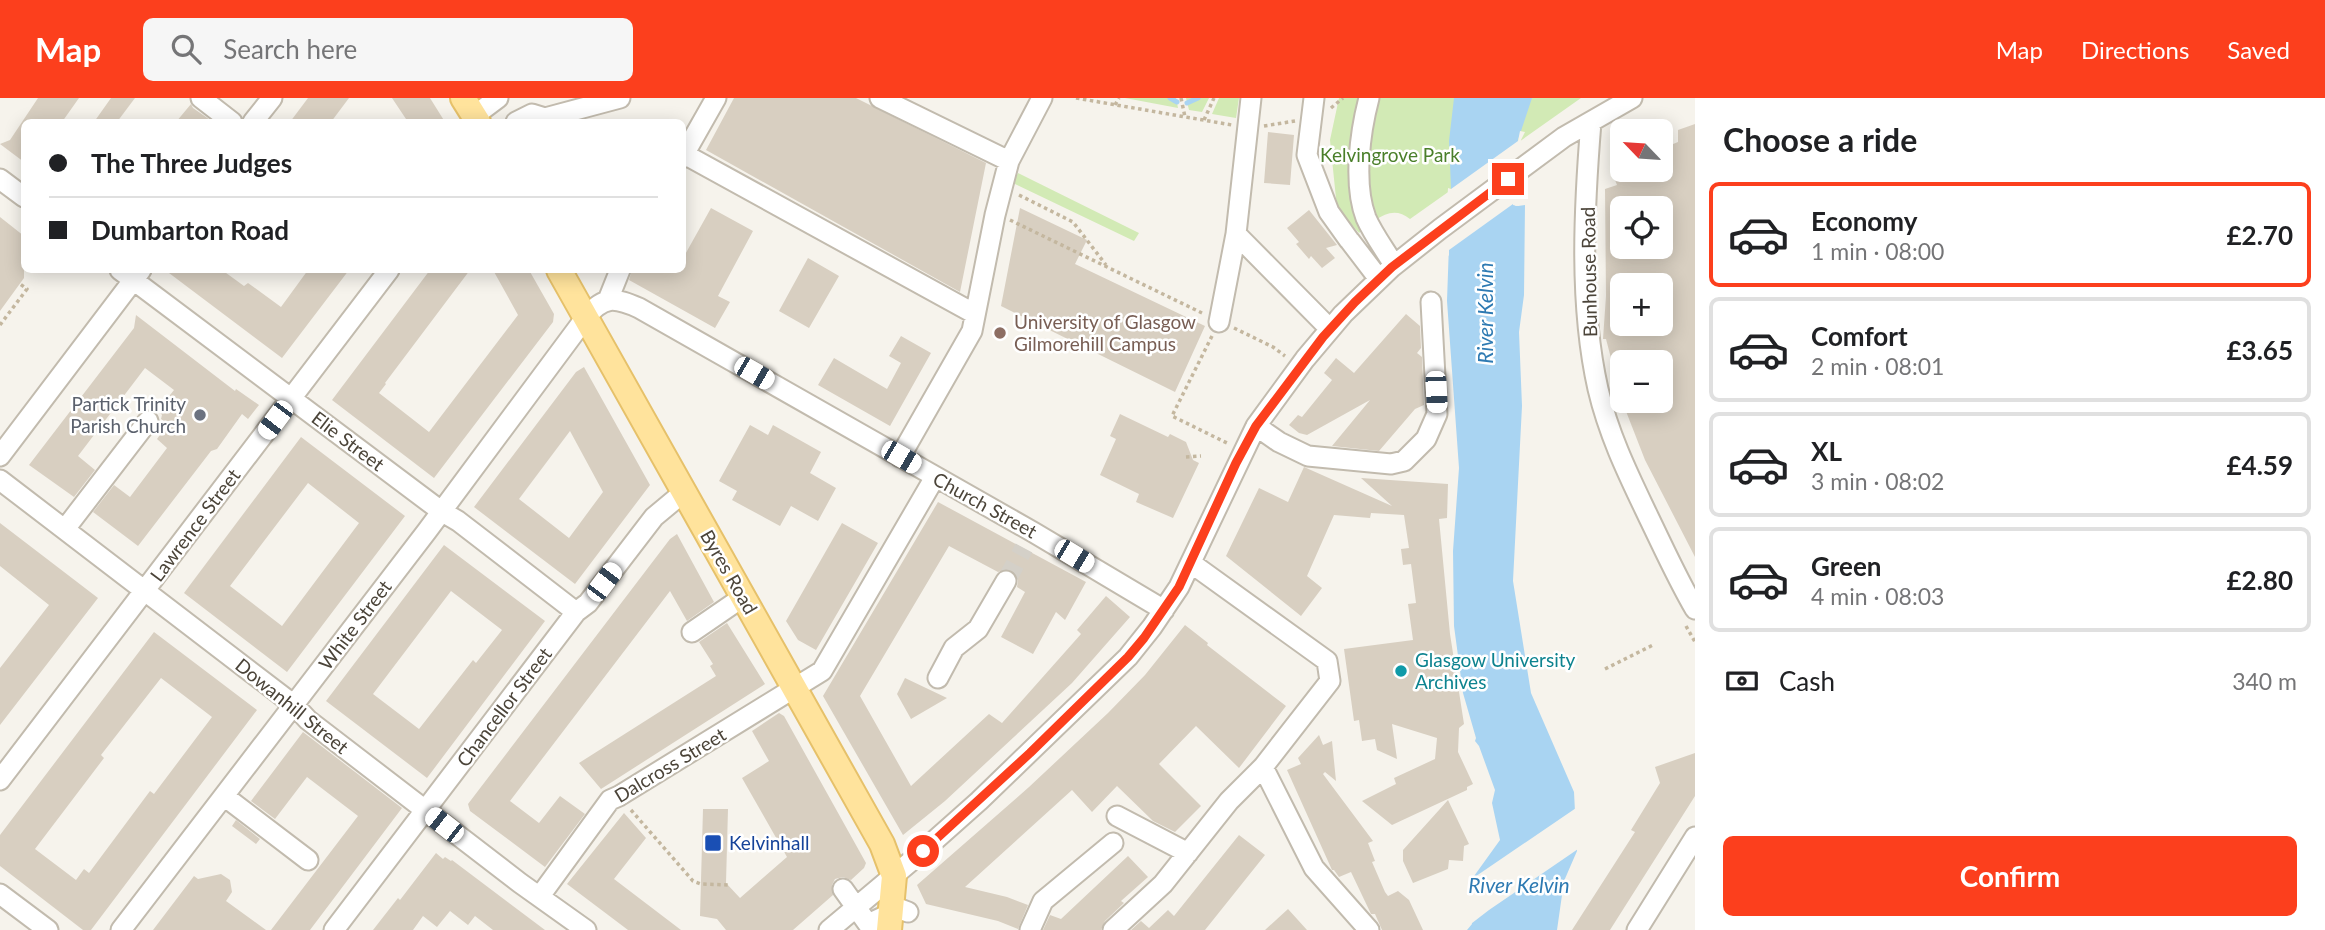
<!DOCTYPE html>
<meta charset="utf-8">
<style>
:root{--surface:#fff;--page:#f6f6f6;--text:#202124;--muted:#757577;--line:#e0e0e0;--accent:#fc3f1d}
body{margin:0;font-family:Lato,sans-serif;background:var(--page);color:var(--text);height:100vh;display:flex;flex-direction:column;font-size:26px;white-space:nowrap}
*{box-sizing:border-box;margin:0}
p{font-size:23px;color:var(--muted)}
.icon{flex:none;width:38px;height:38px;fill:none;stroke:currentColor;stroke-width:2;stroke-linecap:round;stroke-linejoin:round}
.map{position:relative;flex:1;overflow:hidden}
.details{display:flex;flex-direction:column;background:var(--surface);width:630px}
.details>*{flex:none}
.banner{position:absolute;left:21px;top:21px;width:665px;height:154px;border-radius:10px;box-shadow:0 4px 18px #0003;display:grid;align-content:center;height:154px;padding:0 28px;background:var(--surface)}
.needle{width:46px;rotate:295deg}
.fabs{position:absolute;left:1610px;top:21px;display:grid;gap:14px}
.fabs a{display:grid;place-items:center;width:63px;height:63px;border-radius:10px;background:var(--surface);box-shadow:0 4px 18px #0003;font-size:35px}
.end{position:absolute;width:32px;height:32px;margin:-16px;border:9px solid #fc3f1d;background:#fff;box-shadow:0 0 0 4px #fff}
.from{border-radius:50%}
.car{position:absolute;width:21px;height:42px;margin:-21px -10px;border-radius:9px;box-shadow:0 0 5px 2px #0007;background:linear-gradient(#fff 24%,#345 0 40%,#fff 0 76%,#345 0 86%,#fff 0)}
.banner b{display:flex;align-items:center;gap:24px;height:66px;font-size:26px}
.banner b+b{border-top:2px solid var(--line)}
.banner i{width:18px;height:18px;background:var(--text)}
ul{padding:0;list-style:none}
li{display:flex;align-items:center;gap:21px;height:105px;margin:0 14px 10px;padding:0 14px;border:4px solid var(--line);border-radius:10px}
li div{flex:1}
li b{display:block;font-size:26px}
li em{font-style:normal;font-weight:700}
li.selected{border-color:var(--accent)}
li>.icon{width:63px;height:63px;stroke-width:1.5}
h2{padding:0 28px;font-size:32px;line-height:84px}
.pay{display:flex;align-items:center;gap:18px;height:77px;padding:0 28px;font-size:26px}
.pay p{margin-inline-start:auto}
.primary-button{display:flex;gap:14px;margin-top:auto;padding:14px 28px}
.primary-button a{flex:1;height:80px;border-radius:10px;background:var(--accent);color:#fff;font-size:28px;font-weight:700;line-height:80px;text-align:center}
header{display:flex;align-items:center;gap:42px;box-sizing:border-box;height:98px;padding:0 35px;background:var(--accent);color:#fff}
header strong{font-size:33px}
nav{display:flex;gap:38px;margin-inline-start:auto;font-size:24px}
.search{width:490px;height:63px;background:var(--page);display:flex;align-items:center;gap:18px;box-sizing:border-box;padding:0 24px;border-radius:10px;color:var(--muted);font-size:26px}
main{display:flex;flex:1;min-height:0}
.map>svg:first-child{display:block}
.green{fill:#d2eab5}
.water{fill:#a9d4f2}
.pier{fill:#f6f3ec}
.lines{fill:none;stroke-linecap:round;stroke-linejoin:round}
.stream{stroke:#a9d4f2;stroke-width:5}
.building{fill:#d8cfc1;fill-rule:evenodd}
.minor-tunnel{stroke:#d4d0c8;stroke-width:19;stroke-dasharray:19 10;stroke-linecap:butt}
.minor-casing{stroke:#c2bbae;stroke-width:23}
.major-casing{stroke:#e6c16a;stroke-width:28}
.path{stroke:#c4b79f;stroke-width:3.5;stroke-dasharray:3.5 3.5;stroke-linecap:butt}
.minor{stroke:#fff;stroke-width:19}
.major{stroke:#ffe39c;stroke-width:24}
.route{stroke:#fc3f1d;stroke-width:9}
.education-dot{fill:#8d6e63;stroke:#fff;stroke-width:2.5}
.worship-dot{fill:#6b7280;stroke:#fff;stroke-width:2.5}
.culture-dot{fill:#0f9aa8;stroke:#fff;stroke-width:2.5}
.transit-dot{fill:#1a4fb4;stroke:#fff;stroke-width:2.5}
.labels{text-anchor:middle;stroke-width:5;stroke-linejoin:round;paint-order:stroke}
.park-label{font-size:19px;fill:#4a7f2a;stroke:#fff}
.street-label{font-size:19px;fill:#4b4439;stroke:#fff}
.education-label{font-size:19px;fill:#785e54;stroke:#fff;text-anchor:start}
.worship-label{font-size:19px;fill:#5b616d;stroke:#fff;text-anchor:end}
.culture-label{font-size:19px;fill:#0d838f;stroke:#fff;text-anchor:start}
.transit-label{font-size:19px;fill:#164399;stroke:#fff;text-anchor:start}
.water-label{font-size:21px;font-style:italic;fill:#2e7ab2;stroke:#fff}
</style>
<header>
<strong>Map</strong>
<div class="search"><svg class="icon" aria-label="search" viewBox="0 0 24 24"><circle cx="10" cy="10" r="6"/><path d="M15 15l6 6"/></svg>Search here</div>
<nav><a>Map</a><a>Directions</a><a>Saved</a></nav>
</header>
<main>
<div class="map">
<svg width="1695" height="832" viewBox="0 0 1695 832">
<rect width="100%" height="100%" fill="#f6f3ec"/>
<path class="green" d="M 1125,0 L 1176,0 L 1178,10 Z
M 1186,0 L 1209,0 L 1202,14 L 1189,12 Z
M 1219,0 L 1239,0 L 1236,20 L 1212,16 Z
M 1339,0 L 1581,0 L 1410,121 C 1391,105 1374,123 1359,135 L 1337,110 L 1330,42 Z
M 1018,75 L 1139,135 L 1134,143 L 1013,85 Z"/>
<path class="water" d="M 1454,0 L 1532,0 L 1518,42 L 1513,107 L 1518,108 L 1525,107 L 1524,197 L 1519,234 L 1522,308 L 1513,483 L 1531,595 L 1574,694 L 1577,753 L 1564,783 L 1557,832 L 1467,832 L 1472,826 L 1464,792 L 1500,742 L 1492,705 L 1495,692 L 1479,648 L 1475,643 L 1476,640 L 1463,595 L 1454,528 L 1453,453 L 1459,370 L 1447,203 L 1451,90 L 1449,43 Z"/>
<path class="pier" d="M 1520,33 L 1525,34 L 1521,42 L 1516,104 L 1525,103 L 1524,106 L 1516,108 L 1513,106 L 1449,152 L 1449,157 L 1444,163 L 1448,90 L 1451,91 L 1518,43 Z
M 1579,708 L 1581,749 L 1489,812 L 1463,832 L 1469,825 L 1460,793 L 1463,787 Z"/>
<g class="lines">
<path class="stream" d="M 1170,0 L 1177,4
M 1187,5 L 1198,0"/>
</g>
<path class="building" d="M 38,0 L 79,0 L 62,24 L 24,24 L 24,64 L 0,46 L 10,42 Z
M 111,0 L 135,0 L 117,24 L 94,24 Z
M 308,0 L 349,0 L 331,24 L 290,24 Z
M 392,0 L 430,0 L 445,24 L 408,24 Z
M 734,0 L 856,0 L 986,65 L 960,194 L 706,52 Z
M 191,6 L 193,10 L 213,24 L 176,24 Z
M 1695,26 L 1695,459 L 1645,362 L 1622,303 L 1661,303 L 1661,264 L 1612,264 L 1606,241 L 1603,241 L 1606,198 L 1605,91 L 1617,87 L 1611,72 L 1661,72 L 1661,51 L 1678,44 L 1678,32 ZM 1622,110 L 1661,110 L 1661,149 L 1622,149 ZM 1622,187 L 1661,187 L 1661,226 L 1622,226 Z
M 1268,34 L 1294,37 L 1290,87 L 1264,85 Z
M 711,110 L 753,133 L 718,198 L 730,204 L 715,230 L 629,182 L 632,172 L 682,172 L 682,162 Z
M 1020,110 L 1087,142 L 1075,166 L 1205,228 L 1175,294 L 1001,208 Z
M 1309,112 L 1337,147 L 1326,150 L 1335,160 L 1322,170 L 1311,158 L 1309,161 L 1296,146 L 1299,144 L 1287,130 Z
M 0,119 L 24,138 L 24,180 L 0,213 Z
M 808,160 L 839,178 L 809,230 L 779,213 Z
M 165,172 L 222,172 L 244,188 L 248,185 L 281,209 L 308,172 L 349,172 L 282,260 Z
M 430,172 L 470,172 L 385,285 L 386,286 L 379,295 L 429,334 L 518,217 L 493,172 L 529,172 L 554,216 L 553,224 L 434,380 L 332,302 Z
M 1406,216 L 1420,228 L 1421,250 L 1417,255 L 1422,259 L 1424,307 L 1415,311 L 1379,353 L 1332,348 L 1370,302 L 1307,337 L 1299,335 L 1289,327 L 1298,317 L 1302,319 L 1332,282 L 1324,275 L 1336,260 L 1354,275 Z
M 136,217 L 235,293 L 236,291 L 259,307 L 248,321 L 242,316 L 217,351 L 211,353 L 138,448 L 93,414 L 114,387 L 130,399 L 167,350 L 157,341 L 168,326 L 161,321 L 162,317 L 158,312 L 174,292 L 145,270 L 78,358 L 95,372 L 74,399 L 29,367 L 134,230 Z
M 901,238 L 931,255 L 890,328 L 818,287 L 834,260 L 887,291 L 901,265 L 889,258 Z
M 584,269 L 650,387 L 575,486 L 474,409 L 576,274 ZM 570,333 L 603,394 L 569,440 L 519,401 Z
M 1120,316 L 1168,339 L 1170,336 L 1186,344 L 1193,362 L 1199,365 L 1173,420 L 1136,404 L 1139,396 L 1100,377 L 1116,341 L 1110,338 Z
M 750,327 L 768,337 L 773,327 L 821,354 L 810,375 L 836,390 L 818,423 L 791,408 L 780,428 L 732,402 L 737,393 L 719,383 Z
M 301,339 L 405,418 L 287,574 L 184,495 ZM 308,385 L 359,425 L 282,528 L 230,488 Z
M 1304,369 L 1392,408 L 1361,380 L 1448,386 L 1447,420 L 1439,421 L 1450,536 L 1464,626 L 1459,630 L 1458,654 L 1473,686 L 1467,689 L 1467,692 L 1392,727 L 1362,703 L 1396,686 L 1394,680 L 1435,661 L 1437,640 L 1392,626 L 1397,661 L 1377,652 L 1375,641 L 1362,643 L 1359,622 L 1354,623 L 1344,551 L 1413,542 L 1408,506 L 1416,505 L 1411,466 L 1403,467 L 1401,451 L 1409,450 L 1404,417 L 1371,415 L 1370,420 L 1334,417 L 1307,478 L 1322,490 L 1301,518 L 1226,458 L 1259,390 L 1288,404 Z
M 938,404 L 1086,484 L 1065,522 L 1056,514 L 1033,556 L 1001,539 L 1025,494 L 1017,489 L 1018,482 L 1016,476 L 1007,471 L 998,474 L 949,448 L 860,598 L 911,688 L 989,616 L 1002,625 L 1081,536 L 1077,532 L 1106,498 L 1130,519 L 1072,585 L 945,703 L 903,737 L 823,598 Z
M 0,425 L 98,500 L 0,627 L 0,570 L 49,507 L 0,468 Z
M 842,425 L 878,445 L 816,552 L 798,542 L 786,523 Z
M 677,436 L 714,504 L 687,523 L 670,493 L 510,703 L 539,725 L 560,698 L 585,716 L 545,769 L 470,713 L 468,706 L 670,441 Z
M 444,447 L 545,523 L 427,680 L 326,603 ZM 451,493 L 502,532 L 476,565 L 473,562 L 419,631 L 373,596 Z
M 727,525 L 765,586 L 601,691 L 579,665 L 716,578 L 710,568 L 713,566 L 699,544 Z
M 1185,527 L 1208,545 L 1207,547 L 1286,608 L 1239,670 L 1196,628 L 1159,666 L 1201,708 L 1175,734 L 1153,723 L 1117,688 L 1092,714 L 1072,692 L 965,789 L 1007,799 L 1028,807 L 1018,831 L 998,823 L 926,806 L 917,787 L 1029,689 L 1108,615 L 1145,577 Z
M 154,534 L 257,612 L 91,832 L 83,832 L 0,768 L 0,737 ZM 161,580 L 212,619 L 154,696 L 150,693 L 89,775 L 84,771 L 76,782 L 35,751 L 104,660 L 101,657 Z
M 905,580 L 947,600 L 911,621 L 897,596 Z
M 779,615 L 784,618 L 866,765 L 864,770 L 851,782 L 843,779 L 835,781 L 832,787 L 833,797 L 793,832 L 726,832 L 717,821 L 700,818 L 703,711 L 728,711 L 726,785 L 740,800 L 787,759 L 742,680 L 769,663 L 752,633 Z
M 303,634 L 402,710 L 310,832 L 271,832 L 358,718 L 307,679 L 275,721 L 251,703 Z
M 1319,637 L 1323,647 L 1332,643 L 1336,683 L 1325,674 L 1323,676 L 1373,743 L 1368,745 L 1375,763 L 1372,764 L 1385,794 L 1388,798 L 1398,793 L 1409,802 L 1423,832 L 1382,832 L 1375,816 L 1371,816 L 1351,774 L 1339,779 L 1334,772 L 1332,772 L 1287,672 L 1301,666 L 1298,660 Z
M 1695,655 L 1695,698 L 1610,832 L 1572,832 L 1635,734 L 1631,732 L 1660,685 L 1655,669 Z
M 1448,702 L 1469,746 L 1464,748 L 1463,763 L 1449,762 L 1448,771 L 1413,785 L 1403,763 L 1403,752 Z
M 624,715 L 646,740 L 614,781 L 681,832 L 628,832 L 567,786 Z
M 236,722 L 260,741 L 256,746 L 232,728 Z
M 1239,737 L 1265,757 L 1205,832 L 1131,832 L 1141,823 L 1149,830 L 1168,812 L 1174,818 Z
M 436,755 L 443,761 L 445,759 L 451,763 L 452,762 L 545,832 L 493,832 L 475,818 L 468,827 L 450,813 L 437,829 L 423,818 L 413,832 L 373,832 L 398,800 L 400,802 Z
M 1128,758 L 1148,779 L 1121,803 L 1124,805 L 1105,823 L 1101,832 L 1043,832 L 1050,817 L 1061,821 Z
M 221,776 L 230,782 L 232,794 L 226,803 L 266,832 L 153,832 L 194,778 L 198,781 Z
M 1288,811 L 1307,832 L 1265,832 Z"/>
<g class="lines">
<path class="minor-tunnel" d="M 1006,483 L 1024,450"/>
<defs>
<path id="minor" d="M 201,0 L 232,24
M 880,0 L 1009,63
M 1251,0 L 1236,136 L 1330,231
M 1314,0 L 1307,57 L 1329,114 L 1349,142
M 1369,0 C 1360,34 1353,86 1366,120 C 1373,136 1385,152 1394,167
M 474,18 L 498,0
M 253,24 L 272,0
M 516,24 L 532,16 L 545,20 L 620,0
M 1591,24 C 1584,110 1579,207 1598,291 C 1609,338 1629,378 1649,420 C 1664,451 1678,482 1695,511
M 684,56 L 975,216
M 682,60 L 716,0
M 0,81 L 24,99
M 1350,143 L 1379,181
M 120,172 L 441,413 L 458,423 L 576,514
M 608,202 L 620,172
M 1219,224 L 1236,136
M 1256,328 L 1279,344 L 1308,358 L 1391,366 L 1404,363 L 1426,341 L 1437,316 L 1431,204
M 0,358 L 141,172
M 900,359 L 972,233 L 995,117 L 1009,63 L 1042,0
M 0,382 L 294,607 L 308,622 L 520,785 L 586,832
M 65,431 L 148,323
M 692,534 L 743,499
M 938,580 L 954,550 L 978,531 L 1006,483
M 1263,669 L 1314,770 L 1369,832
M 0,682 L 389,172
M 224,698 L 308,762
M 1117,718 L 1188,755
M 843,791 L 868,826 L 900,811 L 908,814
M 0,796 L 48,832
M 540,798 L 610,702 L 619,698 L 822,573 L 935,379
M 121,832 L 427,433 L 586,219 C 604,198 614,199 639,210 L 1033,434 L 1164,512
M 334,832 L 576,514 L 588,505 L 654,419 L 684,394
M 829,832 L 916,759 L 979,703 L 1128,559 L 1152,529 L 1179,489 L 1256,328 L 1305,261 L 1343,216 L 1392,169 L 1440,131 L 1564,39 L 1632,0
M 1030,832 L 1043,803 L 1113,745
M 1113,832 L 1163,786 L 1229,703 L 1263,669 L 1330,583 L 1327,563 L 1191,465
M 1637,832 L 1695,739"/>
<path id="major" d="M 463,0 L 478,24
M 559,172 L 882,746 L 894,778 L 889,832"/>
</defs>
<use href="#minor" class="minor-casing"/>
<use href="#major" class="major-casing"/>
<path class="path" d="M 1076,0 L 1232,27
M 1181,0 L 1185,19
M 1115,7 L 1119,0
M 1331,10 L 1343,0
M 1204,22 L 1214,0
M 1264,28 L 1295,23
M 1019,97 L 1073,124 L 1106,167
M 1010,122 L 1202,215
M 0,227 L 27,191 L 20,186
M 1234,230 L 1273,249 L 1285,258
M 1212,238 L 1172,318 L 1229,346
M 1186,359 L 1201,358
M 1686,528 L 1695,544
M 1605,571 L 1655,546
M 631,712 L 693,783 L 701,786 L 729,787"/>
<use href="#minor" class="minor"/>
<use href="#major" class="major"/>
</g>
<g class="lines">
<path class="route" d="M 923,753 L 1030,655 L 1128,559 L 1144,540 L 1179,489 L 1236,365 L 1256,328 L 1323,239 L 1355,204 L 1392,169 L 1508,81"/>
</g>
<circle class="education-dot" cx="1000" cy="235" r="7"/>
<circle class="worship-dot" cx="200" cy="317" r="7"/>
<circle class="culture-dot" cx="1401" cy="573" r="7"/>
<rect class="transit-dot" x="704" y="736" width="18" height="18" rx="3.5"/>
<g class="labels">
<g class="park-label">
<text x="1390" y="64">Kelvingrove Park</text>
</g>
<g class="street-label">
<text transform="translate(1589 174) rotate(-91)" y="7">Bunhouse Road</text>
<text transform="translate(348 343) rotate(37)" y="7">Elie Street</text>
<text transform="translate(985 407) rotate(29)" y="7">Church Street</text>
<text transform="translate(195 427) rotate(-53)" y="7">Lawrence Street</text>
<text transform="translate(729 474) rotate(60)" y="7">Byres Road</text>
<text transform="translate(355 527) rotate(-53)" y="7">White Street</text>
<text transform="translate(292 608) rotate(39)" y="7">Dowanhill Street</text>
<text transform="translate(504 609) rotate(-53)" y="7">Chancellor Street</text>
<text transform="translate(670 667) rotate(-31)" y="7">Dalcross Street</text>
</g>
<g class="education-label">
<text x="1014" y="231">University of Glasgow<tspan x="1014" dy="22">Gilmorehill Campus</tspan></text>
</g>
<g class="worship-label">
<text x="186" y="313">Partick Trinity<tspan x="186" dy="22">Parish Church</tspan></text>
</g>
<g class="culture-label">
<text x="1415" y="569">Glasgow University<tspan x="1415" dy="22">Archives</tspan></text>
</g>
<g class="transit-label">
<text x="729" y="752">Kelvinhall</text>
</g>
<g class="water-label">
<text transform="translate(1486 215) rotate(-90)" y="7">River Kelvin</text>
<text x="1519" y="795">River Kelvin</text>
</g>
</g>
</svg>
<div class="fabs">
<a><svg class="needle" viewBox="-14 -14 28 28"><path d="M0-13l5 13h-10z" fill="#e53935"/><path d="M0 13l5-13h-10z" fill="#757577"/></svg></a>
<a><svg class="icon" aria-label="locate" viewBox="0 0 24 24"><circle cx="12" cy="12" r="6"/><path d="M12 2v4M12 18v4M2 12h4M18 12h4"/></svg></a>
<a>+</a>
<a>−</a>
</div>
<i class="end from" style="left:923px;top:753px"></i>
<i class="end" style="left:1508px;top:81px"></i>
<i class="car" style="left:754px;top:275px;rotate:120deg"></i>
<i class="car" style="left:1436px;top:294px;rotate:177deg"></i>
<i class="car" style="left:275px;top:322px;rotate:217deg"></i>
<i class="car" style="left:901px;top:359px;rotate:120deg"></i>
<i class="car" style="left:1074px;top:458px;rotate:121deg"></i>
<i class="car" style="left:604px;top:484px;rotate:37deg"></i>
<i class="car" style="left:444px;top:727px;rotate:308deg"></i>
<div class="banner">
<b><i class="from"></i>The Three Judges</b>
<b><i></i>Dumbarton Road</b>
</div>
</div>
<section class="details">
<h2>Choose a ride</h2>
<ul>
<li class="selected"><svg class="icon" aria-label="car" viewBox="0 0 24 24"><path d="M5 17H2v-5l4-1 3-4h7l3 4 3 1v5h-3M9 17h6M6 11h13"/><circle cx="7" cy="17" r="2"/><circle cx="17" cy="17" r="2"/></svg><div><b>Economy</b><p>1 min · 08:00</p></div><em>£2.70</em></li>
<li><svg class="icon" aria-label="car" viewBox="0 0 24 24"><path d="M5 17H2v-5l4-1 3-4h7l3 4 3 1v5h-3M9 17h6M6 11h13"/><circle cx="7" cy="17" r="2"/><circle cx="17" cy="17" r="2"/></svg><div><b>Comfort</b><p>2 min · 08:01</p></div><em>£3.65</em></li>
<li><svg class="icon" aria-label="car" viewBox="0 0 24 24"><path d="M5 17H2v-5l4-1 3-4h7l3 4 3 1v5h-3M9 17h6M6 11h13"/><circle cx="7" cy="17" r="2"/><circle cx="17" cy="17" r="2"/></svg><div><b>XL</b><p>3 min · 08:02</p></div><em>£4.59</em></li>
<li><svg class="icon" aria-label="car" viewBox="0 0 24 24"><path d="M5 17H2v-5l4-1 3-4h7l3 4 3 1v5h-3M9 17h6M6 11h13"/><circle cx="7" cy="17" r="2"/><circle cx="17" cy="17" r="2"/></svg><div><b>Green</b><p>4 min · 08:03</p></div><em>£2.80</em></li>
</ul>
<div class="pay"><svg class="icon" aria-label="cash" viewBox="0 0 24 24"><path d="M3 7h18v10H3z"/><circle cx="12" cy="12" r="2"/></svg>Cash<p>340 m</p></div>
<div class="primary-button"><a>Confirm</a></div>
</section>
</main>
